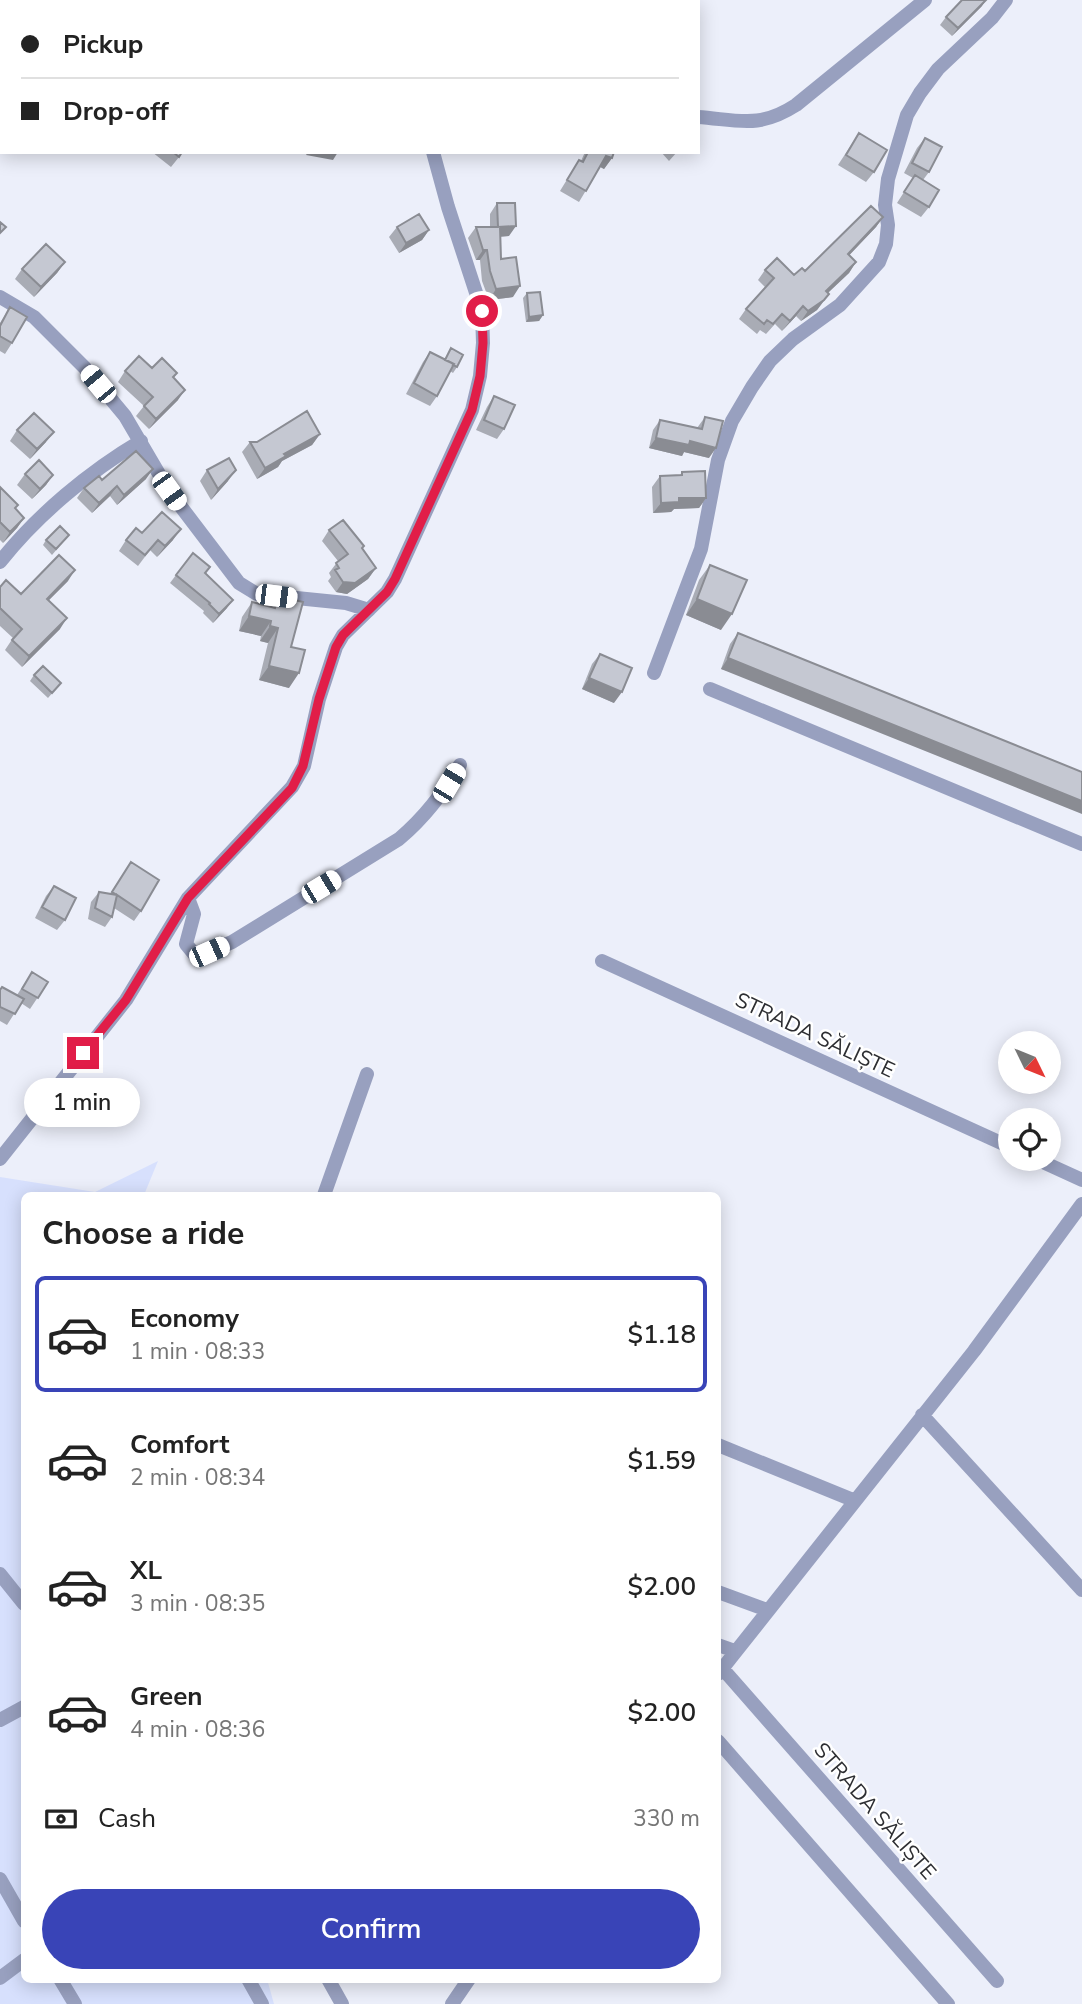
<!DOCTYPE html>
<meta charset="utf-8">
<style>
:root{--surface:#fff;--page:#f6f6f6;--text:#222;--muted:#767676;--line:#e0e0e0;--accent:#3944b7}
body{margin:0;font-family:"Nunito Sans",sans-serif;background:var(--page);color:var(--text);height:100vh;display:flex;flex-direction:column;font-size:26px;white-space:nowrap}
*{box-sizing:border-box;margin:0}
p{font-size:23px;color:var(--muted)}
.icon{flex:none;width:38px;height:38px;fill:none;stroke:currentColor;stroke-width:2;stroke-linecap:round;stroke-linejoin:round}
.map{position:relative;flex:1;overflow:hidden}
.drawer{position:absolute;left:21px;top:1192px;width:700px;height:791px;display:flex;flex-direction:column;background:var(--surface);border-radius:10px;box-shadow:0 4px 18px #0003}
.drawer>*{flex:none}
.hud{position:absolute;left:0px;top:0px;width:700px;height:154px;box-shadow:0 4px 18px #0003;display:grid;align-content:center;height:154px;padding:0 21px;background:var(--surface)}
.needle{width:46px;rotate:133deg}
.controls{position:absolute;left:998px;top:1031px;display:grid;gap:14px}
.controls a{display:grid;place-items:center;width:63px;height:63px;border-radius:50%;background:var(--surface);box-shadow:0 4px 18px #0003;font-size:35px}
.end{position:absolute;width:32px;height:32px;margin:-16px;border:9px solid #e11d48;background:#fff;box-shadow:0 0 0 4px #fff}
.from{border-radius:50%}
.bubble{position:absolute;height:49px;border-radius:24px;background:var(--surface);box-shadow:0 4px 18px #0003;font-size:23px;font-weight:600;line-height:49px;text-align:center}
.car{position:absolute;width:21px;height:42px;margin:-21px -10px;border-radius:9px;box-shadow:0 0 5px 2px #0007;background:linear-gradient(#fff 24%,#345 0 40%,#fff 0 76%,#345 0 86%,#fff 0)}
.hud b{display:flex;align-items:center;gap:24px;height:66px;font-size:26px}
.hud b+b{border-top:2px solid var(--line)}
.hud i{width:18px;height:18px;background:var(--text)}
ul{padding:0;list-style:none}
li{display:flex;align-items:center;gap:21px;height:116px;margin:0 14px 10px;padding:0 7px;border:4px solid transparent;border-radius:10px}
li div{flex:1}
li b{display:block;font-size:26px}
li em{font-style:normal;font-weight:600}
li.on{border-color:var(--accent)}
li>.icon{width:63px;height:63px;stroke-width:1.5}
h2{padding:0 21px;font-size:32px;line-height:84px}
.pay{display:flex;align-items:center;gap:18px;height:77px;padding:0 21px;font-size:26px}
.pay p{margin-inline-start:auto}
.button{display:flex;gap:14px;margin-top:auto;padding:14px 21px}
.button a{flex:1;height:80px;border-radius:42px;background:var(--accent);color:#fff;font-size:28px;font-weight:600;line-height:80px;text-align:center}
.map>svg:first-child{display:block}
.green{fill:#d7e0fd}
.lines{fill:none;stroke-linecap:round;stroke-linejoin:round}
.street{stroke:#98a0bf;stroke-width:14}
.wall{fill:#a9acb5}
.shaded-wall{fill:#8a8c93}
.building{fill:#c5c8d2;stroke:#8a8c93;stroke-width:2}
.route{stroke:#e11d48;stroke-width:9}
.labels{text-anchor:middle;stroke-width:5;stroke-linejoin:round;paint-order:stroke}
.street-label{font-size:21px;fill:#2d2e32;stroke:#fff}
</style>
<div class="map">
<svg width="1082" height="2004" viewBox="0 0 1082 2004">
<rect width="100%" height="100%" fill="#eceffa"/>
<path class="green" d="M 158,1161 L 144,1195 L 24,1195 L 24,1979 L 267,1979 L 274,2004 L 0,2004 L 0,1177 L 95,1192 Z"/>
<g class="lines">
<path class="street" d="M 38,0 L 40,2
M 373,2 L 374,0
M 698,117 C 739,120 759,129 796,105 L 925,0
M 0,297 L 34,317 L 85,368 L 125,416 L 169,491 L 239,583 L 257,594 L 346,603 L 369,610
M 0,562 C 37,515 90,471 141,441
M 654,673 L 701,549 L 718,460 L 732,421 L 752,387 L 770,361 L 793,339 L 840,305 L 879,262 L 886,244 L 888,225 L 885,205 L 888,179 L 907,115 L 920,93 L 938,69 L 992,18 L 1006,0
M 710,689 L 1082,844
M 188,898 L 194,914 L 186,944 L 195,955 L 209,952 L 232,942 L 399,839 C 425,817 442,794 460,765
M 602,961 L 1010,1147
M 1034,1158 L 1082,1180
M 0,1159 L 126,1000 L 188,898 L 292,787 L 304,766 L 319,699 L 336,647 L 343,635 L 387,592 L 395,579 L 472,410 L 480,376 L 483,343 L 482,311 L 448,207 L 433,152
M 324,1195 L 367,1074
M 922,1415 L 1082,1590
M 718,1445 L 853,1500
M 0,1574 L 24,1604
M 718,1592 L 767,1610
M 718,1645 L 735,1651
M 722,1668 L 997,1981
M 718,1674 L 974,1351 L 1082,1204
M 0,1720 L 24,1707
M 718,1741 L 948,2004
M 0,1879 L 24,1921
M 0,1978 L 24,1960
M 60,1979 L 75,2004
M 248,1979 L 262,2004
M 328,1979 L 342,2004
M 452,2004 L 469,1979"/>
</g>
<path class="wall" d="M 511,0 L 545,0 L 544,2 L 513,2 Z
M 982,6 L 952,36 L 940,25 L 946,17 Z
M 859,133 L 874,172 L 866,182 L 838,165 Z
M 925,138 L 929,172 L 923,180 L 929,207 L 921,217 L 897,203 L 913,178 L 904,173 L 917,148 Z
M 152,152 L 183,152 L 171,167 Z
M 585,152 L 614,152 L 612,158 L 604,169 L 600,167 L 579,202 L 560,191 L 579,160 L 581,161 Z
M 661,152 L 677,152 L 669,161 Z
M 497,203 L 509,236 L 500,237 L 501,259 L 513,297 L 489,300 L 482,281 L 480,260 L 476,260 L 468,238 L 476,227 L 490,227 L 490,214 Z
M 883,217 L 876,227 L 849,255 L 856,262 L 849,273 L 828,293 L 829,294 L 817,310 L 801,321 L 796,316 L 782,331 L 775,324 L 766,334 L 760,330 L 757,334 L 739,319 L 746,309 L 765,287 L 758,280 L 765,270 L 794,275 L 805,271 Z
M 397,227 L 429,230 L 422,240 L 399,253 L 389,237 Z
M 65,262 L 57,273 L 34,297 L 15,279 L 22,269 Z
M 527,293 L 543,315 L 539,321 L 526,322 L 523,298 Z
M 10,307 L 12,343 L 5,354 L 0,351 L 0,323 Z
M 451,348 L 457,367 L 453,373 L 450,371 L 437,396 L 430,406 L 406,394 L 423,362 L 430,352 L 445,359 Z
M 152,368 L 177,373 L 174,378 L 178,400 L 149,429 L 136,416 L 144,406 L 118,382 L 125,371 Z
M 494,396 L 504,429 L 497,439 L 476,430 L 487,407 Z
M 705,417 L 709,458 L 684,452 L 682,456 L 649,448 L 653,430 L 660,420 L 697,428 Z
M 17,430 L 46,442 L 30,459 L 10,441 Z
M 320,434 L 312,445 L 282,461 L 278,467 L 257,479 L 242,452 L 250,442 Z
M 207,470 L 228,481 L 211,500 L 200,481 Z
M 682,472 L 706,498 L 699,508 L 674,509 L 671,512 L 653,513 L 652,487 L 660,476 L 680,475 Z
M 25,474 L 53,475 L 46,485 L 32,499 L 17,485 Z
M 146,479 L 117,505 L 110,496 L 92,513 L 77,498 L 84,488 L 102,480 Z
M 0,487 L 15,509 L 24,518 L 17,528 L 3,543 L 0,540 Z
M 329,530 L 364,546 L 362,549 L 376,568 L 368,579 L 347,594 L 336,592 L 328,581 L 331,577 L 329,573 L 338,561 L 322,541 Z
M 142,533 L 173,540 L 157,557 L 150,550 L 138,566 L 119,551 L 126,540 Z
M 69,535 L 52,555 L 43,545 L 46,540 Z
M 710,565 L 721,630 L 686,615 L 699,580 Z
M 210,567 L 206,573 L 227,608 L 213,623 L 203,613 L 204,611 L 170,583 L 176,575 Z
M 68,581 L 49,600 L 60,629 L 22,667 L 5,650 L 13,638 L 0,626 L 0,587 L 21,594 Z
M 278,596 L 291,647 L 289,688 L 259,680 L 268,643 L 260,641 L 261,636 L 239,631 L 242,617 L 252,602 L 270,607 Z
M 738,633 L 1082,772 L 721,669 L 730,644 Z
M 600,654 L 614,703 L 582,689 L 592,664 Z
M 34,675 L 61,683 L 48,698 L 30,681 Z
M 131,862 L 141,911 L 134,921 L 114,908 L 112,917 L 105,927 L 88,919 L 91,902 L 99,892 L 110,894 Z
M 54,886 L 65,920 L 57,930 L 35,918 L 46,896 Z
M 32,972 L 48,982 L 30,1009 L 21,1003 L 7,1025 L 0,1021 L 0,990 L 17,995 Z"/>
<path class="shaded-wall" d="M 986,0 L 982,6 L 952,36 L 958,28 Z
M 308,152 L 338,152 L 333,160 L 306,155 Z
M 606,156 L 612,158 L 604,169 L 599,166 Z
M 883,217 L 876,227 L 841,264 L 848,254 Z
M 516,226 L 509,236 L 491,237 L 498,227 Z
M 429,230 L 422,240 L 399,253 L 406,243 Z
M 483,250 L 487,250 L 480,260 L 476,260 Z
M 65,262 L 57,273 L 34,297 L 41,287 Z
M 856,262 L 849,273 L 819,301 L 826,291 Z
M 520,286 L 513,297 L 489,300 L 496,289 Z
M 829,294 L 817,310 L 801,321 L 808,311 Z
M 803,306 L 796,316 L 782,331 L 790,321 Z
M 543,315 L 539,321 L 526,322 L 529,317 Z
M 185,390 L 178,400 L 149,429 L 156,419 Z
M 54,432 L 46,442 L 30,459 L 37,449 Z
M 320,434 L 312,445 L 282,461 L 278,467 L 257,479 L 265,468 L 284,454 Z
M 656,438 L 690,441 L 716,448 L 709,458 L 684,452 L 682,456 L 649,448 Z
M 153,469 L 146,479 L 117,505 L 124,495 Z
M 236,470 L 228,481 L 211,500 L 218,489 Z
M 53,475 L 46,485 L 32,499 L 40,489 Z
M 117,486 L 110,496 L 92,513 L 99,503 Z
M 679,498 L 706,498 L 699,508 L 674,509 L 671,512 L 653,513 L 661,503 Z
M 24,518 L 17,528 L 3,543 L 10,532 Z
M 181,529 L 173,540 L 157,557 L 165,546 Z
M 376,568 L 368,579 L 347,594 L 336,592 L 343,582 Z
M 75,570 L 68,581 L 40,609 L 47,599 Z
M 697,599 L 732,614 L 721,630 L 686,615 Z
M 233,600 L 227,608 L 213,623 L 219,614 Z
M 249,616 L 271,621 L 261,636 L 239,631 Z
M 67,618 L 60,629 L 22,667 L 29,656 Z
M 270,626 L 278,628 L 268,643 L 260,641 Z
M 728,658 L 1082,801 L 1082,814 L 721,669 Z
M 269,666 L 299,673 L 289,688 L 259,680 Z
M 589,678 L 622,692 L 614,703 L 582,689 Z"/>
<path class="building" d="M 146,0 L 174,0 L 176,1 L 144,2 Z
M 409,0 L 438,0 L 436,2 L 408,2 Z
M 529,0 L 544,0 L 542,2 L 531,2 Z
M 962,0 L 986,0 L 958,28 L 946,17 Z
M 859,133 L 887,150 L 874,172 L 846,155 Z
M 925,138 L 942,147 L 929,172 L 912,163 Z
M 173,152 L 182,152 L 179,157 Z
M 588,152 L 614,152 L 612,158 L 606,156 L 586,191 L 567,180 L 579,160 L 583,162 Z
M 915,175 L 939,190 L 929,207 L 904,192 Z
M 497,203 L 515,203 L 516,226 L 498,227 Z
M 871,206 L 883,217 L 848,254 L 856,262 L 826,291 L 829,294 L 824,300 L 808,311 L 803,306 L 790,321 L 782,314 L 773,324 L 767,320 L 764,324 L 746,309 L 774,278 L 765,270 L 777,258 L 794,275 L 802,268 L 805,271 Z
M 419,214 L 429,230 L 406,243 L 397,227 Z
M 0,222 L 6,227 L 0,233 Z
M 476,227 L 500,227 L 501,259 L 516,257 L 520,286 L 496,289 L 490,271 L 487,250 L 483,250 Z
M 46,244 L 65,262 L 41,287 L 22,269 Z
M 540,292 L 543,315 L 529,317 L 527,293 Z
M 10,307 L 27,317 L 12,343 L 0,336 L 0,326 Z
M 451,348 L 463,355 L 457,367 L 453,365 L 454,364 L 445,360 Z
M 430,352 L 454,364 L 437,396 L 414,383 Z
M 139,356 L 152,368 L 162,358 L 177,373 L 173,377 L 185,390 L 156,419 L 144,406 L 153,397 L 125,371 Z
M 494,396 L 515,405 L 504,429 L 484,420 Z
M 307,411 L 320,434 L 284,454 L 286,456 L 265,468 L 250,442 L 257,442 Z
M 34,413 L 54,432 L 37,449 L 17,430 Z
M 705,417 L 723,421 L 716,448 L 690,441 L 689,445 L 656,438 L 660,420 L 702,429 Z
M 136,451 L 153,469 L 124,495 L 117,486 L 99,503 L 84,488 L 99,476 L 102,480 Z
M 229,458 L 236,470 L 218,489 L 207,470 Z
M 39,460 L 53,475 L 40,489 L 25,474 Z
M 705,471 L 706,498 L 679,498 L 679,502 L 661,503 L 660,476 L 682,475 L 682,472 Z
M 0,487 L 18,505 L 15,508 L 24,518 L 10,532 L 0,522 Z
M 162,512 L 181,529 L 165,546 L 158,540 L 145,555 L 126,540 L 136,528 L 142,533 Z
M 343,520 L 364,546 L 362,548 L 376,568 L 355,583 L 343,582 L 335,570 L 339,568 L 336,563 L 348,554 L 329,530 Z
M 60,526 L 69,535 L 56,549 L 46,540 Z
M 193,553 L 210,567 L 205,573 L 233,600 L 219,614 L 209,604 L 210,603 L 176,575 Z
M 59,555 L 75,570 L 47,599 L 67,618 L 29,656 L 12,640 L 22,629 L 0,608 L 0,587 L 6,580 L 21,594 Z
M 710,565 L 747,580 L 732,614 L 697,599 Z
M 278,596 L 303,602 L 291,647 L 305,650 L 299,673 L 269,666 L 278,628 L 270,626 L 271,621 L 249,616 L 252,602 L 275,608 Z
M 738,633 L 1082,772 L 1082,801 L 728,658 Z
M 600,654 L 632,668 L 622,692 L 589,678 Z
M 43,666 L 61,683 L 52,693 L 34,675 Z
M 131,862 L 159,880 L 141,911 L 117,895 L 112,917 L 95,908 L 99,892 L 117,895 L 112,892 Z
M 54,886 L 76,898 L 65,920 L 42,907 Z
M 32,972 L 48,982 L 38,998 L 22,989 Z
M 2,987 L 24,999 L 15,1014 L 0,1007 L 0,990 Z"/>
<g class="lines">
<path class="route" d="M 83,1053 L 126,1000 L 188,898 L 292,788 L 303,766 L 319,699 L 336,647 L 343,635 L 387,592 L 395,579 L 472,410 L 480,376 L 483,343 L 482,311"/>
</g>
<g class="labels">
<g class="street-label">
<text transform="translate(815 1035) rotate(25)" y="7">STRADA SĂLIȘTE</text>
<text transform="translate(875 1811) rotate(49)" y="7">STRADA SĂLIȘTE</text>
</g>
</g>
</svg>
<div class="controls">
<a><svg class="needle" viewBox="-14 -14 28 28"><path d="M0-13l5 13h-10z" fill="#e53935"/><path d="M0 13l5-13h-10z" fill="#767676"/></svg></a>
<a><svg class="icon" aria-label="locate" viewBox="0 0 24 24"><circle cx="12" cy="12" r="6"/><path d="M12 2v4M12 18v4M2 12h4M18 12h4"/></svg></a>
</div>
<i class="end from" style="left:482px;top:311px"></i>
<i class="end" style="left:83px;top:1053px"></i>
<div class="bubble" style="left:24px;top:1078px;width:116px">1 min</div>
<i class="car" style="left:98px;top:384px;rotate:320deg"></i>
<i class="car" style="left:169px;top:491px;rotate:144deg"></i>
<i class="car" style="left:276px;top:596px;rotate:97deg"></i>
<i class="car" style="left:449px;top:783px;rotate:31deg"></i>
<i class="car" style="left:321px;top:887px;rotate:59deg"></i>
<i class="car" style="left:209px;top:952px;rotate:66deg"></i>
<div class="hud">
<b><i class="from"></i>Pickup</b>
<b><i></i>Drop-off</b>
</div>
<section class="drawer">
<h2>Choose a ride</h2>
<ul>
<li class="on"><svg class="icon" aria-label="car" viewBox="0 0 24 24"><path d="M5 17H2v-5l4-1 3-4h7l3 4 3 1v5h-3M9 17h6M6 11h13"/><circle cx="7" cy="17" r="2"/><circle cx="17" cy="17" r="2"/></svg><div><b>Economy</b><p>1 min · 08:33</p></div><em>$1.18</em></li>
<li><svg class="icon" aria-label="car" viewBox="0 0 24 24"><path d="M5 17H2v-5l4-1 3-4h7l3 4 3 1v5h-3M9 17h6M6 11h13"/><circle cx="7" cy="17" r="2"/><circle cx="17" cy="17" r="2"/></svg><div><b>Comfort</b><p>2 min · 08:34</p></div><em>$1.59</em></li>
<li><svg class="icon" aria-label="car" viewBox="0 0 24 24"><path d="M5 17H2v-5l4-1 3-4h7l3 4 3 1v5h-3M9 17h6M6 11h13"/><circle cx="7" cy="17" r="2"/><circle cx="17" cy="17" r="2"/></svg><div><b>XL</b><p>3 min · 08:35</p></div><em>$2.00</em></li>
<li><svg class="icon" aria-label="car" viewBox="0 0 24 24"><path d="M5 17H2v-5l4-1 3-4h7l3 4 3 1v5h-3M9 17h6M6 11h13"/><circle cx="7" cy="17" r="2"/><circle cx="17" cy="17" r="2"/></svg><div><b>Green</b><p>4 min · 08:36</p></div><em>$2.00</em></li>
</ul>
<div class="pay"><svg class="icon" aria-label="cash" viewBox="0 0 24 24"><path d="M3 7h18v10H3z"/><circle cx="12" cy="12" r="2"/></svg>Cash<p>330 m</p></div>
<div class="button"><a>Confirm</a></div>
</section>
</div>
